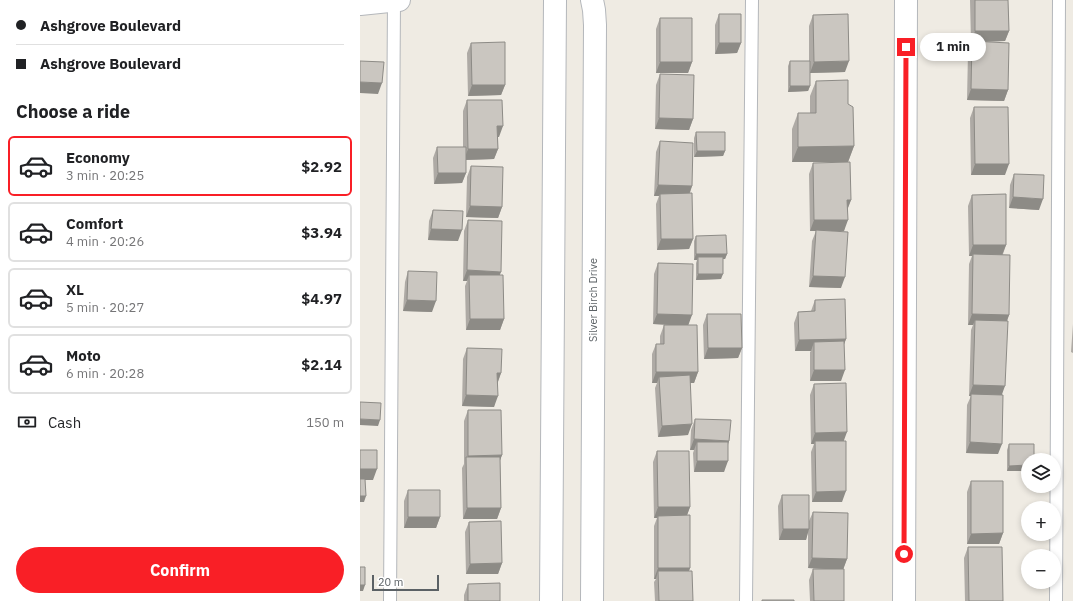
<!DOCTYPE html>
<meta charset="utf-8">
<style>
:root{--surface:#fff;--page:#f6f6f6;--text:#202124;--muted:#757577;--line:#e0e0e0;--accent:#f91f26}
body{margin:0;font-family:"IBM Plex Sans",sans-serif;background:var(--page);color:var(--text);height:100vh;display:flex;flex-direction:column;font-size:15px;white-space:nowrap}
*{box-sizing:border-box;margin:0}
p{font-size:13px;color:var(--muted)}
.icon{flex:none;width:22px;height:22px;fill:none;stroke:currentColor;stroke-width:2;stroke-linecap:round;stroke-linejoin:round}
.map{position:relative;flex:1;overflow:hidden}
.details{display:flex;flex-direction:column;background:var(--surface);width:360px}
.details>*{flex:none}
.hud{display:grid;align-content:center;height:88px;padding:0 16px;background:var(--surface)}
.buttons{position:absolute;left:661px;top:453px;display:grid;gap:8px}
.buttons a{display:grid;place-items:center;width:40px;height:40px;border-radius:50%;background:var(--surface);box-shadow:0 2px 6px #0003;font-size:20px}
.scale{position:absolute;left:12px;bottom:10px;width:67px;box-sizing:border-box;padding-left:4px;border:2px solid #5b6165;border-top:0;font-size:11px;line-height:14px;white-space:nowrap;color:#5b6165;-webkit-text-stroke:3px #fff;paint-order:stroke}
.end{position:absolute;width:18px;height:18px;margin:-9px;border:5px solid #f91f26;background:#fff;box-shadow:0 0 0 2px #fff}
.from{border-radius:50%}
.bubble{position:absolute;height:28px;border-radius:14px;background:var(--surface);box-shadow:0 2px 6px #0003;font-size:13px;font-weight:700;line-height:28px;text-align:center}
.hud b{display:flex;align-items:center;gap:14px;height:38px;font-size:15px}
.hud b+b{border-top:1px solid var(--line)}
.hud i{width:10px;height:10px;background:var(--text)}
ul{padding:0;list-style:none}
li{display:flex;align-items:center;gap:12px;height:60px;margin:0 8px 6px;padding:0 8px;border:2px solid var(--line);border-radius:6px}
li div{flex:1}
li b{display:block;font-size:15px}
li em{font-style:normal;font-weight:700}
li.on{border-color:var(--accent)}
li>.icon{width:36px;height:36px;stroke-width:1.5}
h2{padding:0 16px;font-size:18px;line-height:48px}
.pay{display:flex;align-items:center;gap:10px;height:44px;padding:0 16px;font-size:15px}
.pay p{margin-inline-start:auto}
.primary-button{display:flex;gap:8px;margin-top:auto;padding:8px 16px}
.primary-button a{flex:1;height:46px;border-radius:24px;background:var(--accent);color:#fff;font-size:16px;font-weight:700;line-height:46px;text-align:center}
main{display:flex;flex:1;min-height:0}
.map>svg:first-child{display:block}
.lines{fill:none;stroke-linecap:round;stroke-linejoin:round}
.lane-casing{stroke:#b4b7bb;stroke-width:14}
.street-casing{stroke:#b4b7bb;stroke-width:24}
.lane{stroke:#fff;stroke-width:12}
.street{stroke:#fff;stroke-width:22}
.wall{fill:#aeaaa5}
.shaded-wall{fill:#8d8b86}
.building{fill:#cac6c0;stroke:#8d8b86}
.route{stroke:#f91f26;stroke-width:5}
.labels{text-anchor:middle;stroke-width:3.5;stroke-linejoin:round;paint-order:stroke}
.street-label{font-size:11px;fill:#5b6165;stroke:#fff}
</style>
<main>
<section class="details">
<div class="hud">
<b><i class="from"></i>Ashgrove Boulevard</b>
<b><i></i>Ashgrove Boulevard</b>
</div>
<h2>Choose a ride</h2>
<ul>
<li class="on"><svg class="icon" aria-label="car" viewBox="0 0 24 24"><path d="M5 17H2v-5l4-1 3-4h7l3 4 3 1v5h-3M9 17h6M6 11h13"/><circle cx="7" cy="17" r="2"/><circle cx="17" cy="17" r="2"/></svg><div><b>Economy</b><p>3 min · 20:25</p></div><em>$2.92</em></li>
<li><svg class="icon" aria-label="car" viewBox="0 0 24 24"><path d="M5 17H2v-5l4-1 3-4h7l3 4 3 1v5h-3M9 17h6M6 11h13"/><circle cx="7" cy="17" r="2"/><circle cx="17" cy="17" r="2"/></svg><div><b>Comfort</b><p>4 min · 20:26</p></div><em>$3.94</em></li>
<li><svg class="icon" aria-label="car" viewBox="0 0 24 24"><path d="M5 17H2v-5l4-1 3-4h7l3 4 3 1v5h-3M9 17h6M6 11h13"/><circle cx="7" cy="17" r="2"/><circle cx="17" cy="17" r="2"/></svg><div><b>XL</b><p>5 min · 20:27</p></div><em>$4.97</em></li>
<li><svg class="icon" aria-label="car" viewBox="0 0 24 24"><path d="M5 17H2v-5l4-1 3-4h7l3 4 3 1v5h-3M9 17h6M6 11h13"/><circle cx="7" cy="17" r="2"/><circle cx="17" cy="17" r="2"/></svg><div><b>Moto</b><p>6 min · 20:28</p></div><em>$2.14</em></li>
</ul>
<div class="pay"><svg class="icon" aria-label="cash" viewBox="0 0 24 24"><path d="M3 7h18v10H3z"/><circle cx="12" cy="12" r="2"/></svg>Cash<p>150 m</p></div>
<div class="primary-button"><a>Confirm</a></div>
</section>
<div class="map">
<svg width="713" height="601" viewBox="0 0 713 601">
<rect width="100%" height="100%" fill="#efebe3"/>
<g class="lines">
<defs>
<path id="lane" d="M 30,601 L 34,1
M 386,601 L 392,0
M 696,601 L 699,0"/>
<path id="street" d="M 0,4 L 39,0
M 191,601 L 195,0
M 232,601 L 235,25 L 234,10 L 232,0
M 544,601 L 546,0"/>
</defs>
<use href="#lane" class="lane-casing"/>
<use href="#street" class="street-casing"/>
<use href="#lane" class="lane"/>
<use href="#street" class="street"/>
</g>
<path class="wall" d="M 610,0 L 648,0 L 649,31 L 645,41 L 621,42 L 648,90 L 644,101 L 607,100 L 608,52 L 612,42 L 611,42 Z
M 359,14 L 381,43 L 377,53 L 355,54 L 355,25 Z
M 453,15 L 485,72 L 450,73 L 450,86 L 448,91 L 428,92 L 428,66 L 430,61 L 449,61 L 449,26 Z
M 300,18 L 332,62 L 328,73 L 296,73 L 296,29 Z
M 111,43 L 145,85 L 141,95 L 108,96 L 107,53 Z
M 300,74 L 333,119 L 329,130 L 295,129 L 296,85 Z
M 456,81 L 488,104 L 494,146 L 488,162 L 432,162 L 432,129 L 438,113 L 450,113 L 450,96 Z
M 107,100 L 139,137 L 138,137 L 138,149 L 134,159 L 106,160 L 106,173 L 102,183 L 74,184 L 73,158 L 77,147 L 103,147 L 103,111 Z
M 614,107 L 645,175 L 611,175 L 610,118 Z
M 336,132 L 365,151 L 363,156 L 334,157 L 334,138 Z
M 300,141 L 332,186 L 330,193 L 333,239 L 329,249 L 297,250 L 296,204 L 299,196 L 294,196 L 296,152 Z
M 453,163 L 491,200 L 488,208 L 484,231 L 467,231 L 481,288 L 449,287 L 452,241 L 456,231 L 450,231 L 449,174 Z
M 111,166 L 142,207 L 138,218 L 106,217 L 107,177 Z
M 654,174 L 679,210 L 649,208 L 650,185 Z
M 612,195 L 646,245 L 643,254 L 649,315 L 647,321 L 638,454 L 606,453 L 607,405 L 611,396 L 609,396 L 611,330 L 613,325 L 608,325 L 609,264 L 612,256 L 609,256 L 608,206 Z
M 73,210 L 98,241 L 68,240 L 69,221 Z
M 108,220 L 140,275 L 144,319 L 140,330 L 106,330 L 105,286 L 107,281 L 103,281 L 104,231 Z
M 336,236 L 367,254 L 365,259 L 363,259 L 361,279 L 336,280 L 336,263 L 337,260 L 334,260 L 334,241 Z
M 298,263 L 328,325 L 338,372 L 334,383 L 330,383 L 328,435 L 298,437 L 295,388 L 297,383 L 292,383 L 292,354 L 296,344 L 300,344 L 300,336 L 304,325 L 313,325 L 293,324 L 294,274 Z
M 48,271 L 72,312 L 43,311 L 45,282 Z
M 455,300 L 486,339 L 484,344 L 481,381 L 450,381 L 450,352 L 451,351 L 435,351 L 434,323 L 438,312 L 451,311 Z
M 347,314 L 382,348 L 378,358 L 344,359 L 343,325 Z
M 713,324 L 713,353 L 711,352 Z
M 107,348 L 141,373 L 138,382 L 134,407 L 102,406 L 103,359 Z
M 454,384 L 484,441 L 482,502 L 452,502 L 451,452 L 454,444 L 451,444 L 450,395 Z
M 108,410 L 142,455 L 140,460 L 141,508 L 137,519 L 103,519 L 102,468 L 104,464 L 104,421 Z
M 335,419 L 369,441 L 368,445 L 364,472 L 334,472 L 333,453 L 334,450 L 330,450 L 331,430 Z
M 649,444 L 668,460 L 668,471 L 647,471 L 647,450 Z
M 297,451 L 330,507 L 327,515 L 330,568 L 329,571 L 333,601 L 295,601 L 294,582 L 296,579 L 294,579 L 294,526 L 297,518 L 294,518 L 293,462 Z
M 611,481 L 643,533 L 639,544 L 607,544 L 607,492 Z
M 48,490 L 80,517 L 76,528 L 44,528 L 44,501 Z
M 422,495 L 449,521 L 453,512 L 487,559 L 483,569 L 484,601 L 450,601 L 449,580 L 453,569 L 466,569 L 448,568 L 448,531 L 446,540 L 419,540 L 418,506 Z
M 109,522 L 142,563 L 138,574 L 106,574 L 105,532 Z
M 608,547 L 643,601 L 605,601 L 604,558 Z
M 108,584 L 140,601 L 104,601 L 104,595 Z"/>
<path class="shaded-wall" d="M 615,31 L 649,31 L 645,41 L 611,42 Z
M 359,43 L 381,43 L 377,53 L 355,54 Z
M 489,61 L 485,72 L 450,73 L 454,62 Z
M 300,62 L 332,62 L 328,73 L 296,73 Z
M 0,82 L 22,83 L 18,94 L 0,93 Z
M 112,85 L 145,85 L 141,95 L 108,96 Z
M 430,86 L 450,86 L 448,91 L 428,92 Z
M 611,89 L 648,90 L 644,101 L 607,100 Z
M 299,118 L 333,119 L 329,130 L 295,129 Z
M 137,126 L 143,126 L 139,137 L 133,137 Z
M 494,146 L 488,162 L 432,162 L 438,147 Z
M 108,149 L 138,149 L 134,159 L 104,160 Z
M 337,151 L 365,151 L 363,156 L 334,157 Z
M 615,164 L 649,164 L 645,175 L 611,175 Z
M 78,173 L 106,173 L 102,183 L 74,184 Z
M 298,185 L 332,186 L 328,197 L 300,194 L 299,196 L 294,196 Z
M 653,197 L 683,199 L 679,210 L 649,208 Z
M 487,200 L 491,200 L 487,210 Z
M 110,206 L 142,207 L 138,218 L 106,217 Z
M 454,220 L 488,220 L 484,231 L 450,231 Z
M 71,229 L 102,230 L 98,241 L 68,240 Z
M 301,239 L 333,239 L 329,249 L 297,250 Z
M 613,245 L 646,245 L 642,255 L 613,254 L 612,256 L 609,256 Z
M 336,254 L 367,254 L 365,259 L 338,260 L 338,257 L 337,260 L 334,260 Z
M 107,270 L 141,272 L 137,282 L 109,275 L 107,281 L 103,281 Z
M 338,274 L 363,274 L 361,279 L 336,280 Z
M 453,276 L 485,277 L 481,288 L 449,287 Z
M 47,300 L 76,301 L 72,312 L 43,311 Z
M 297,314 L 332,315 L 328,326 L 293,324 Z
M 612,314 L 649,315 L 645,326 L 615,320 L 613,325 L 608,325 Z
M 110,319 L 144,319 L 140,330 L 106,330 Z
M 486,339 L 482,350 L 454,342 L 451,351 L 435,351 L 439,340 Z
M 348,348 L 382,348 L 378,358 L 344,359 Z
M 454,370 L 485,370 L 481,381 L 450,381 Z
M 296,372 L 338,372 L 334,383 L 299,383 L 299,377 L 297,383 L 292,383 Z
M 137,373 L 141,373 L 137,384 Z
M 613,385 L 645,386 L 641,397 L 611,394 L 611,396 L 609,396 Z
M 106,395 L 138,396 L 134,407 L 102,406 Z
M 0,419 L 20,420 L 18,426 L 0,425 Z
M 332,424 L 328,435 L 298,437 L 302,426 Z
M 487,432 L 483,443 L 455,441 L 454,444 L 451,444 L 455,433 Z
M 334,439 L 369,441 L 365,451 L 337,442 L 334,450 L 330,450 Z
M 610,442 L 642,444 L 638,454 L 606,453 Z
M 142,455 L 138,466 L 106,460 L 108,456 Z
M 337,461 L 368,461 L 364,472 L 334,472 Z
M 668,465 L 668,471 L 647,471 L 649,466 Z
M 0,469 L 17,469 L 13,480 L 0,480 Z
M 486,491 L 482,502 L 452,502 L 456,492 Z
M 0,496 L 6,496 L 4,502 L 0,502 Z
M 298,507 L 330,507 L 326,518 L 298,516 L 297,518 L 294,518 Z
M 107,508 L 141,508 L 137,519 L 103,519 Z
M 48,517 L 80,517 L 76,528 L 44,528 Z
M 423,529 L 449,529 L 446,540 L 419,540 Z
M 643,533 L 639,544 L 607,544 L 611,534 Z
M 452,558 L 487,559 L 483,570 L 448,568 Z
M 142,563 L 138,574 L 106,574 L 110,564 Z
M 298,568 L 330,568 L 326,578 L 298,571 L 296,579 L 294,579 Z
M 0,585 L 5,585 L 3,591 L 0,591 Z"/>
<path class="building" d="M 615,0 L 648,0 L 649,31 L 615,31 Z
M 359,14 L 381,14 L 381,43 L 359,43 Z
M 488,14 L 489,61 L 454,62 L 453,15 Z
M 300,18 L 332,18 L 332,62 L 300,62 Z
M 612,41 L 649,43 L 648,90 L 611,89 Z
M 145,42 L 145,85 L 112,85 L 111,43 Z
M 0,61 L 24,62 L 22,83 L 0,82 Z
M 430,61 L 450,61 L 450,86 L 430,86 Z
M 300,74 L 334,75 L 333,119 L 299,118 Z
M 488,80 L 488,104 L 493,107 L 494,146 L 438,147 L 438,113 L 456,113 L 456,81 Z
M 107,100 L 142,100 L 143,126 L 137,126 L 138,149 L 108,149 Z
M 614,107 L 648,107 L 649,164 L 615,164 Z
M 336,132 L 365,132 L 365,151 L 337,151 Z
M 300,141 L 333,143 L 332,186 L 298,185 Z
M 77,147 L 106,147 L 106,173 L 78,173 Z
M 490,162 L 491,200 L 487,200 L 488,220 L 454,220 L 453,163 Z
M 111,166 L 143,167 L 142,207 L 110,206 Z
M 654,174 L 684,175 L 683,199 L 653,197 Z
M 332,193 L 333,239 L 301,239 L 300,194 Z
M 646,194 L 646,245 L 613,245 L 612,195 Z
M 73,210 L 103,211 L 102,230 L 71,229 Z
M 108,220 L 142,221 L 141,272 L 107,270 Z
M 456,230 L 488,232 L 485,277 L 453,276 Z
M 366,235 L 367,254 L 336,254 L 336,236 Z
M 613,254 L 650,255 L 649,315 L 612,314 Z
M 338,257 L 363,257 L 363,274 L 338,274 Z
M 298,263 L 333,264 L 332,315 L 297,314 Z
M 48,271 L 77,272 L 76,301 L 47,300 Z
M 109,275 L 143,275 L 144,319 L 110,319 Z
M 485,299 L 486,339 L 439,340 L 438,312 L 455,311 L 455,300 Z
M 347,314 L 381,314 L 382,348 L 348,348 Z
M 615,320 L 648,321 L 645,386 L 613,385 Z
M 304,325 L 337,325 L 338,372 L 296,372 L 296,344 L 304,344 Z
M 484,341 L 485,370 L 454,370 L 454,342 Z
M 107,348 L 142,349 L 141,373 L 137,373 L 138,396 L 106,395 Z
M 330,375 L 332,424 L 302,426 L 299,377 Z
M 486,383 L 487,432 L 455,433 L 454,384 Z
M 611,394 L 643,395 L 642,444 L 610,442 Z
M 0,402 L 21,403 L 20,420 L 0,419 Z
M 108,410 L 141,410 L 142,455 L 108,456 Z
M 335,419 L 371,420 L 369,441 L 334,439 Z
M 455,441 L 486,441 L 486,491 L 456,492 Z
M 337,442 L 368,442 L 368,461 L 337,461 Z
M 649,444 L 674,444 L 674,460 L 668,460 L 668,465 L 649,466 Z
M 0,450 L 17,450 L 17,469 L 0,469 Z
M 297,451 L 329,451 L 330,507 L 298,507 Z
M 106,457 L 140,457 L 141,508 L 107,508 Z
M 0,479 L 5,479 L 6,496 L 0,496 Z
M 611,481 L 643,481 L 643,533 L 611,534 Z
M 48,490 L 80,490 L 80,517 L 48,517 Z
M 422,495 L 449,495 L 449,529 L 423,529 Z
M 453,512 L 488,513 L 487,559 L 452,558 Z
M 330,515 L 330,568 L 298,568 L 298,516 Z
M 141,521 L 142,563 L 110,564 L 109,522 Z
M 608,547 L 642,547 L 643,601 L 609,601 Z
M 0,567 L 5,567 L 5,585 L 0,585 Z
M 453,569 L 484,569 L 484,601 L 454,601 Z
M 298,571 L 332,571 L 333,601 L 299,601 Z
M 140,583 L 140,601 L 108,601 L 108,584 Z
M 402,600 L 434,600 L 434,601 L 402,601 Z"/>
<g class="lines">
<path class="route" d="M 544,554 L 546,47"/>
</g>
<g class="labels">
<g class="street-label">
<text transform="translate(233 300) rotate(-90)" y="4">Silver Birch Drive</text>
</g>
</g>
</svg>
<div class="buttons">
<a><svg class="icon" aria-label="layers" viewBox="0 0 24 24"><path d="M12 4l9 5-9 5-9-5zM3 14l9 5 9-5"/></svg></a>
<a>+</a>
<a>−</a>
</div>
<div class="scale">20 m</div>
<i class="end from" style="left:544px;top:554px"></i>
<i class="end" style="left:546px;top:47px"></i>
<div class="bubble" style="left:560px;top:33px;width:66px">1 min</div>
</div>
</main>
